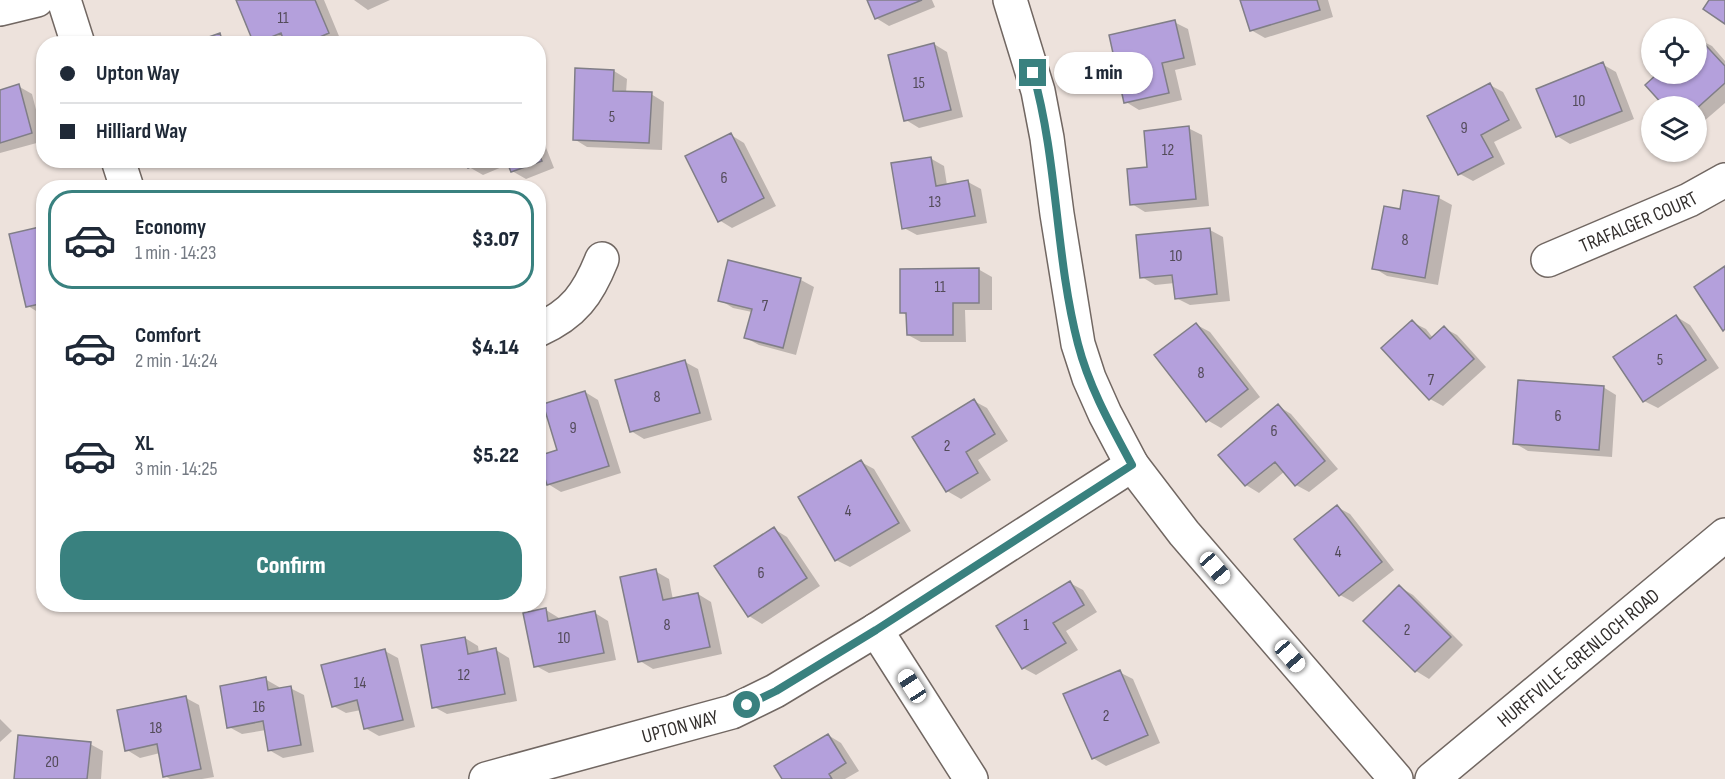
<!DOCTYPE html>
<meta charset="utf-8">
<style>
:root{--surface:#fff;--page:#f2f2f3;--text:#1f2937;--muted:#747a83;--line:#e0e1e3;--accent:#39817f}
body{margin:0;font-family:"Sofia Sans Condensed",sans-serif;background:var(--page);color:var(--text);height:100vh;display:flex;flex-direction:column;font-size:22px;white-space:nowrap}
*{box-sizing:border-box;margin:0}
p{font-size:20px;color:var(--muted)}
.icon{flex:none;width:33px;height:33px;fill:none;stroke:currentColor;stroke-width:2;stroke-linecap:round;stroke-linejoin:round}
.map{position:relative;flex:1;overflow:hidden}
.sheet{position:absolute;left:36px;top:180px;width:510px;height:432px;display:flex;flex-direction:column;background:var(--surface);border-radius:24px;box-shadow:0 2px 4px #0004}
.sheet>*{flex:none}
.banner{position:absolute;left:36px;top:36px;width:510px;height:132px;border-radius:24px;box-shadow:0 2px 4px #0004;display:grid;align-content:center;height:132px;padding:0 24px;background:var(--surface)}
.buttons{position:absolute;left:1641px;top:18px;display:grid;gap:12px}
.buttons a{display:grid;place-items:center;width:66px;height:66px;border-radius:50%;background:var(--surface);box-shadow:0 2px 4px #0004;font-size:30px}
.end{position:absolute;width:27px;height:27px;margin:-14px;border:8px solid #39817f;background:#fff;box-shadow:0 0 0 3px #fff}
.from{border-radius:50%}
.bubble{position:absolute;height:42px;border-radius:21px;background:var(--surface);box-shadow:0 2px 4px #0004;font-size:20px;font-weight:800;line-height:42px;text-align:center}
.car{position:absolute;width:18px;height:36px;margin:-18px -9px;border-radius:8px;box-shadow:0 0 4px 2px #0007;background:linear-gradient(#fff 24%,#345 0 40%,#fff 0 76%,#345 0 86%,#fff 0)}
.banner b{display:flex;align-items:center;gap:21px;height:57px;font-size:22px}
.banner b+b{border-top:2px solid var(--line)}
.banner i{width:15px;height:15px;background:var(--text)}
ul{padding:10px 0 0;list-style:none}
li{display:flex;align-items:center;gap:18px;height:99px;margin:0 12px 9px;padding:0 12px;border:3px solid transparent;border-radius:24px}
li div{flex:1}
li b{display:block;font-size:22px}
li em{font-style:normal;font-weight:800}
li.current{border-color:var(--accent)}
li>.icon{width:54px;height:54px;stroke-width:1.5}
.primary-button{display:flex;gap:12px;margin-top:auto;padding:12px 24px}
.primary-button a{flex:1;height:69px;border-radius:24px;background:var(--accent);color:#fff;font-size:24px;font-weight:800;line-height:69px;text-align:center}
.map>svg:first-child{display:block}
.shadow{fill:#0003}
.building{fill:#b4a0dc;stroke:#807e87;stroke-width:1.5}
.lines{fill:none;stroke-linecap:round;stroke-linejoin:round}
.minor-casing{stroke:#716762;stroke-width:36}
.major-casing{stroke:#716762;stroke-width:36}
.minor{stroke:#fff;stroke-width:33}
.major{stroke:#fff;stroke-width:33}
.route{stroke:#39817f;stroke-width:8}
.labels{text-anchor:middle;stroke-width:4.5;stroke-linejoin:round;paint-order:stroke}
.number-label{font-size:16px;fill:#534b59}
.street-label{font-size:20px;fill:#332f2d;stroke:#faefe9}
</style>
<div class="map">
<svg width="1725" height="779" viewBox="0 0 1725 779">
<rect width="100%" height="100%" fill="#ede2dc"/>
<path class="shadow" d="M 241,0 L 324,0 L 341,41 L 335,44 L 256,44 L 238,1 Z
M 354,0 L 390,0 L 368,10 Z
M 869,0 L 932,0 L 935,7 L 889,26 L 876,18 Z
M 1242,0 L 1328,0 L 1333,17 L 1265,38 L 1251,30 Z
M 1174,22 L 1188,29 L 1196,65 L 1175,70 L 1182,100 L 1139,110 L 1126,102 Z
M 220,35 L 233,44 L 194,44 Z
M 1698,39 L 1712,46 L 1725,61 L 1725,103 L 1696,128 L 1696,106 L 1667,106 L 1647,85 L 1660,74 L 1696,74 Z
M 934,44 L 947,52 L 963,117 L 919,128 L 906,120 Z
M 1602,64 L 1616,72 L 1634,119 L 1570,144 L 1557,136 Z
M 614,71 L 627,79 L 626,93 L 651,94 L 664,102 L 662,150 L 587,147 L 574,139 Z
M 1490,85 L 1503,92 L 1522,128 L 1494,142 L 1505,164 L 1473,181 L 1460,174 Z
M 18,86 L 32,94 L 44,141 L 0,153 L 0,91 Z
M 538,127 L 554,168 L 526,179 L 512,171 L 509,164 L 483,175 L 469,167 L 467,160 L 538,160 Z
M 1188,128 L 1202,135 L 1209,206 L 1145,212 L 1132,204 L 1149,168 Z
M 731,135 L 744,143 L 776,206 L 732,228 L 719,220 Z
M 930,158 L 944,166 L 947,185 L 968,182 L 981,189 L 987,223 L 917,235 L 904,228 Z
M 1404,192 L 1439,198 L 1452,205 L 1438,285 L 1387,276 L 1374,268 L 1401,211 Z
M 44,228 L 44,313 L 41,314 L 28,306 Z
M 1210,230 L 1223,237 L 1230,301 L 1190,305 L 1176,298 L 1175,283 L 1155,285 L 1142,277 Z
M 729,261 L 801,280 L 814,287 L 796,355 L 759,345 L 746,338 L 752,312 L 733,308 L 720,300 Z
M 978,269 L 992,277 L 992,310 L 965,310 L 966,342 L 921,342 L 908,335 L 908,316 L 902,312 Z
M 1677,317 L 1690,325 L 1719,368 L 1658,408 L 1644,401 Z
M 1412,322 L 1426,329 L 1433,338 L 1444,328 L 1457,335 L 1486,367 L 1443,406 L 1430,399 Z
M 1197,325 L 1210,332 L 1260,397 L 1221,428 L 1207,420 Z
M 685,362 L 698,369 L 712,420 L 644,439 L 631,431 Z
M 1603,387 L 1616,395 L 1612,457 L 1528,451 L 1514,443 Z
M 585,392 L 598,400 L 621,473 L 561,492 L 548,484 L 559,451 Z
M 974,401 L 987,408 L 1008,441 L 978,460 L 991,480 L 961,499 L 947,491 Z
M 1278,406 L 1291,414 L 1338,469 L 1309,492 L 1296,485 L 1285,471 L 1259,493 L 1246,485 L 1221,455 Z
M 861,462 L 874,469 L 911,531 L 850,567 L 836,560 Z
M 1337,507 L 1350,514 L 1394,570 L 1353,602 L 1340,595 Z
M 774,529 L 787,537 L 820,586 L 762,624 L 749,616 Z
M 655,571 L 669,579 L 673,600 L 698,594 L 711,602 L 722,654 L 653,669 L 640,661 Z
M 1070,583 L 1083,590 L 1097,612 L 1066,631 L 1078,650 L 1036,675 L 1023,668 Z
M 1400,587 L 1413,595 L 1463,645 L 1429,679 L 1416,671 L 1365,621 Z
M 546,610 L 559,618 L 559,620 L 595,613 L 608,621 L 616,660 L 549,673 L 536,666 Z
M 465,638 L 478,646 L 479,653 L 496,650 L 509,658 L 517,701 L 447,714 L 434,707 Z
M 385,651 L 398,658 L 415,727 L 379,736 L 365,728 L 361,710 L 346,713 L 333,706 Z
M 1119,672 L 1133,679 L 1160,743 L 1106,766 L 1093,758 Z
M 265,679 L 279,687 L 279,690 L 290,688 L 304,695 L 314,752 L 283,758 L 269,750 L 266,730 L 242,734 L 229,727 Z
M 186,698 L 199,705 L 214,777 L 202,779 L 170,779 L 165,776 L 160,753 L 140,758 L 127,750 Z
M 0,719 L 12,731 L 0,742 Z
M 828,735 L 841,743 L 859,771 L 845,779 L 784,779 Z
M 90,744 L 103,751 L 101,779 L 15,779 Z"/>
<path class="building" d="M 236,0 L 315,0 L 329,33 L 304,44 L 285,44 L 281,33 L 254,44 Z
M 867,0 L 922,0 L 875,19 Z
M 1240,0 L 1317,0 L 1320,10 L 1250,31 Z
M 1709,0 L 1725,0 L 1725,24 L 1703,9 Z
M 1175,20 L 1184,58 L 1162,63 L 1169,93 L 1124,103 L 1109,35 Z
M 220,33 L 223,44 L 189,44 Z
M 1698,37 L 1725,66 L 1725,83 L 1696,109 L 1696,106 L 1664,106 L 1645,85 L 1657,74 L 1696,74 L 1696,38 Z
M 934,43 L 951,110 L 904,121 L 888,55 Z
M 1603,62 L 1622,111 L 1556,137 L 1536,89 Z
M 575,68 L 614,70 L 613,91 L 652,92 L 649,143 L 573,140 Z
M 1490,83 L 1509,120 L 1481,135 L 1493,157 L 1458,175 L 1427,116 Z
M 19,84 L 32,133 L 0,143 L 0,90 Z
M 1189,126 L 1196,199 L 1130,205 L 1127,169 L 1147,167 L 1144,131 Z
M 731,133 L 764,198 L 718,222 L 685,156 Z
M 538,152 L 542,161 L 511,172 L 506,160 L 538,160 Z
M 931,157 L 936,186 L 968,180 L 975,216 L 902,229 L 891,163 Z
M 465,160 L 488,160 L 468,168 Z
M 1403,190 L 1439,196 L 1425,278 L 1372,269 L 1384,206 L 1400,209 Z
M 44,226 L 44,303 L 26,307 L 9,234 Z
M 1210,228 L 1217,294 L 1175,299 L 1172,275 L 1140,278 L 1136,235 Z
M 728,260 L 801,278 L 783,348 L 744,338 L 752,309 L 718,301 Z
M 1725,266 L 1725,329 L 1723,331 L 1694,287 Z
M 979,268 L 979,303 L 953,303 L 953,335 L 907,335 L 906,313 L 900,313 L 900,269 Z
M 1676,315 L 1706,360 L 1643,402 L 1613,357 Z
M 1412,320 L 1430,339 L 1444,326 L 1474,359 L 1429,400 L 1381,348 Z
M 1196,323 L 1248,389 L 1206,422 L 1154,355 Z
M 685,360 L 700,413 L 630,432 L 615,380 Z
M 1518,380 L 1604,386 L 1599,450 L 1513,444 Z
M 585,391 L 609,466 L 547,485 L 538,456 L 557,450 L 543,404 Z
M 974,399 L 995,434 L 966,452 L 978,473 L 946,492 L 912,437 Z
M 1278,404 L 1325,461 L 1295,486 L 1275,462 L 1245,486 L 1218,455 Z
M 861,460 L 899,523 L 835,561 L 798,497 Z
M 1337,505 L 1382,562 L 1339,596 L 1294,539 Z
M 774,527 L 807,578 L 748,617 L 714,566 Z
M 656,569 L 663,600 L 698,593 L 710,647 L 638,662 L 620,577 Z
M 1070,581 L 1084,605 L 1053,623 L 1066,643 L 1022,669 L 996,626 Z
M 1399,585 L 1451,637 L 1415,672 L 1363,621 Z
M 546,608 L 548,621 L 595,611 L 604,653 L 534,667 L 523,613 Z
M 465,637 L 468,654 L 496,648 L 505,694 L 432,708 L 421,645 Z
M 385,649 L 403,720 L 364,729 L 357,700 L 332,707 L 321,665 Z
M 1120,670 L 1148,735 L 1092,759 L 1063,694 Z
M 266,677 L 268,690 L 291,686 L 301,745 L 268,751 L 263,721 L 227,728 L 220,686 Z
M 186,696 L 201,769 L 163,777 L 157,744 L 125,751 L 117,710 Z
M 828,734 L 846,763 L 829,774 L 832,779 L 782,779 L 774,766 Z
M 18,735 L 91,742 L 87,779 L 14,779 Z"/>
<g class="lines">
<defs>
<g id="minor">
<path d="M 64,0 L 78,44"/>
<path d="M 1010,0 L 1038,91 L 1047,138 L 1057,214 L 1078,344 L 1089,378 L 1105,414 L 1132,465 L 1184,533 L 1396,779"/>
<path d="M 0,9 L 37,0"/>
<path d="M 118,160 L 127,188"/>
<path id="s1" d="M 1548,260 L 1689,200 L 1725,180"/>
<path d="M 538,330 C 574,314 588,294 602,259"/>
<path d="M 876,630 L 971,779"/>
<path id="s2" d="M 486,779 L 732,712 L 775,691 L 876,630 L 1132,465"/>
</g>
<g id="major">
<path id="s3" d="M 1432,779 L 1725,535"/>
</g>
</defs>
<use href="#minor" class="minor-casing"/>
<use href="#major" class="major-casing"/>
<use href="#minor" class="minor"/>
<use href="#major" class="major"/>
</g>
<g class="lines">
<path class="route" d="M 747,705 L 776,691 L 876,630 L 1132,465 C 1111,426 1089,387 1078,344 C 1055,255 1058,161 1033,73"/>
</g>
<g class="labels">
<g class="number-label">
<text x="283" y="23">11</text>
<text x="919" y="88">15</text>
<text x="1579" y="106">10</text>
<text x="612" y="122">5</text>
<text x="1464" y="133">9</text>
<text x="1168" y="155">12</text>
<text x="724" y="183">6</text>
<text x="935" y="207">13</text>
<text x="1405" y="245">8</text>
<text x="1176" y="261">10</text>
<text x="940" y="292">11</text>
<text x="765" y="311">7</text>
<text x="1660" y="365">5</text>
<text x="1201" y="378">8</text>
<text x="1431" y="385">7</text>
<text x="657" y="402">8</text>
<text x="1558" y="421">6</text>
<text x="573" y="433">9</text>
<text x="1274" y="436">6</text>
<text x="947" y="451">2</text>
<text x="848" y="516">4</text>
<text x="1338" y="557">4</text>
<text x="761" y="578">6</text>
<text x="667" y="630">8</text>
<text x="1026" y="630">1</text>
<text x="1407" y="635">2</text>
<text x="564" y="643">10</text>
<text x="464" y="680">12</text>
<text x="360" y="688">14</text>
<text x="259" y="712">16</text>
<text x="1106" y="721">2</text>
<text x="156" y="733">18</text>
<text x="52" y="767">20</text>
</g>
<g class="street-label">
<text dy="7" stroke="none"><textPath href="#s1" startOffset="98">TRAFALGER COURT</textPath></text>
<text dy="7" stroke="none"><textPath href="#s3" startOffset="190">HURFFVILLE-GRENLOCH ROAD</textPath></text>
<text dy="7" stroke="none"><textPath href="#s2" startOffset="201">UPTON WAY</textPath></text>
</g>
</g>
</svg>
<div class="buttons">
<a><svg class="icon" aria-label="locate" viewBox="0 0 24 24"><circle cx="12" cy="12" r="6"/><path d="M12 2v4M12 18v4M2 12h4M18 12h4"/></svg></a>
<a><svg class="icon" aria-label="layers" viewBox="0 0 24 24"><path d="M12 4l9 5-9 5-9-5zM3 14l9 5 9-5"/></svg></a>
</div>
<i class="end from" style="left:747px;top:705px"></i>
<i class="end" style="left:1033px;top:73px"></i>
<div class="bubble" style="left:1054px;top:52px;width:99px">1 min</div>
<i class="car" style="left:1215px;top:568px;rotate:139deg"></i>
<i class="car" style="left:1290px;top:656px;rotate:139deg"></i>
<i class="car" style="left:912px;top:686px;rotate:327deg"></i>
<div class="banner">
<b><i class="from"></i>Upton Way</b>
<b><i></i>Hilliard Way</b>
</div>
<section class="sheet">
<ul>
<li class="current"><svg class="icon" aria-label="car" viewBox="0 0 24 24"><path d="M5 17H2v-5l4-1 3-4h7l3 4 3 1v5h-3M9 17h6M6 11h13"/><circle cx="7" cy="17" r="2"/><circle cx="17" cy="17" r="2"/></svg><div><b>Economy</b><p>1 min · 14:23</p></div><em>$3.07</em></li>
<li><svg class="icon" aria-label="car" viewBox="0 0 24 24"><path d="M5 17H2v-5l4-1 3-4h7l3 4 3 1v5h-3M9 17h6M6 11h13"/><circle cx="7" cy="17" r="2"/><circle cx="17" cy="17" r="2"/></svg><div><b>Comfort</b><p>2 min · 14:24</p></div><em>$4.14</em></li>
<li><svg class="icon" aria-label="car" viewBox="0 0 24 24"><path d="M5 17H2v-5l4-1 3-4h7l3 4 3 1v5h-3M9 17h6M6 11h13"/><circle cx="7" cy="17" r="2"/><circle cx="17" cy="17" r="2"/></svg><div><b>XL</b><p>3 min · 14:25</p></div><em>$5.22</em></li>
</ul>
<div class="primary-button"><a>Confirm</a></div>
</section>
</div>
